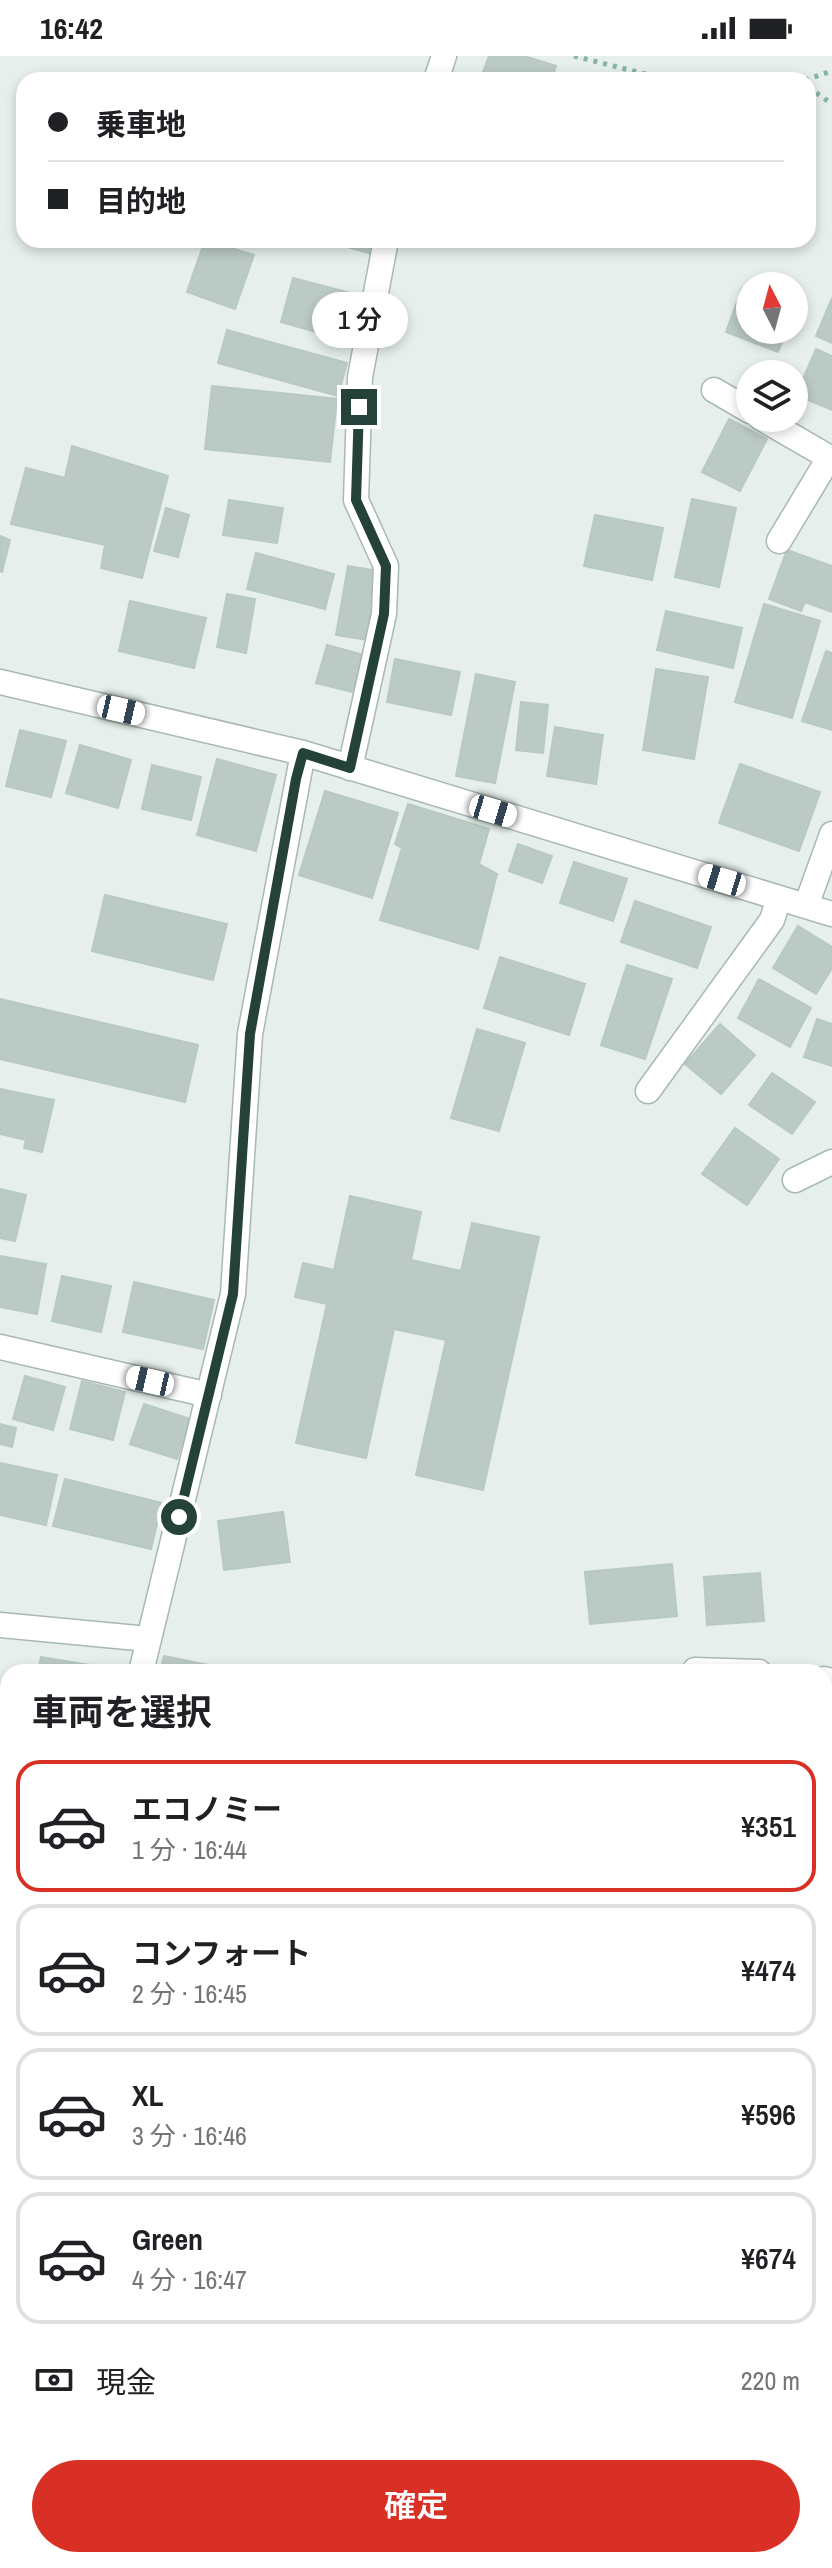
<!DOCTYPE html>
<html lang="ja">
<meta charset="utf-8">
<style>
:root{--surface:#fff;--page:#f6f6f6;--text:#202124;--muted:#757577;--line:#e0e0e0;--accent:#d93025}
body{margin:0;font-family:"Archivo Narrow","Noto Sans JP",sans-serif;background:var(--page);color:var(--text);height:100vh;display:flex;flex-direction:column;font-size:30px;white-space:nowrap}
*{box-sizing:border-box;margin:0}
p{font-size:26px;color:var(--muted)}
.icon{flex:none;width:44px;height:44px;fill:none;stroke:currentColor;stroke-width:2;stroke-linecap:round;stroke-linejoin:round}
.map{position:relative;flex:1;overflow:hidden}
.details{position:absolute;left:0px;top:1608px;width:832px;height:904px;display:flex;flex-direction:column;background:var(--surface);border-radius:24px 24px 0 0;box-shadow:0 4px 12px #0003}
.details>*{flex:none}
.top-card{position:absolute;left:16px;top:16px;width:800px;height:176px;border-radius:24px;box-shadow:0 4px 12px #0003;display:grid;align-content:center;height:176px;padding:0 32px;background:var(--surface)}
.needle{width:52px;rotate:354deg}
.buttons{position:absolute;left:736px;top:216px;display:grid;gap:16px}
.buttons a{display:grid;place-items:center;width:72px;height:72px;border-radius:50%;background:var(--surface);box-shadow:0 4px 12px #0003;font-size:40px}
.end{position:absolute;width:36px;height:36px;margin:-18px;border:10px solid #24423a;background:#fff;box-shadow:0 0 0 4px #fff}
.from{border-radius:50%}
.bubble{position:absolute;height:56px;border-radius:28px;background:var(--surface);box-shadow:0 4px 12px #0003;font-size:26px;font-weight:600;line-height:56px;text-align:center}
.car{position:absolute;width:24px;height:48px;margin:-24px -12px;border-radius:10px;box-shadow:0 0 6px 2px #0007;background:linear-gradient(#fff 24%,#345 0 40%,#fff 0 76%,#345 0 86%,#fff 0)}
.top-card b{display:flex;align-items:center;gap:28px;height:76px;font-size:30px}
.top-card b+b{border-top:2px solid var(--line)}
.top-card i{width:20px;height:20px;background:var(--text)}
ul{padding:0;list-style:none}
li{display:flex;align-items:center;gap:24px;height:132px;margin:0 16px 12px;padding:0 16px;border:4px solid var(--line);border-radius:24px}
li div{flex:1}
li b{display:block;font-size:30px}
li em{font-style:normal;font-weight:600}
li.active{border-color:var(--accent)}
li>.icon{width:72px;height:72px;stroke-width:1.5}
h2{padding:0 32px;font-size:36px;line-height:96px}
.pay{display:flex;align-items:center;gap:20px;height:88px;padding:0 32px;font-size:30px}
.pay p{margin-inline-start:auto}
.cta{display:flex;gap:16px;margin-top:auto;padding:16px 32px}
.cta a{flex:1;height:92px;border-radius:48px;background:var(--accent);color:#fff;font-size:32px;font-weight:600;line-height:92px;text-align:center}
.status{display:flex;justify-content:space-between;align-items:center;height:56px;padding:0 40px;background:var(--surface);direction:ltr}
.status svg{height:22px;fill:currentColor}
.map>svg:first-child{display:block}
.building{fill:#bbcac4;stroke:#b8c9c2;stroke-width:2}
.lines{fill:none;stroke-linecap:round;stroke-linejoin:round}
.lane-casing{stroke:#a8b8b2;stroke-width:21}
.street-casing{stroke:#a8b8b2;stroke-width:27}
.path{stroke:#86b3a5;stroke-width:5;stroke-dasharray:4 6;stroke-linecap:butt}
.lane{stroke:#fff;stroke-width:18}
.street{stroke:#fff;stroke-width:24}
.route{stroke:#24423a;stroke-width:10}
</style>
<div class="status"><b>16:42</b><svg viewBox="0 0 49 12"><path d="M0 12V9h3v3zM5 12V6h3v6zM10 12V3h3v9zM15 12V0h3v12zM26 1h20v11H26zM47 4h2v5h-2z"/></svg></div>
<div class="map">
<svg width="832" height="2512" viewBox="0 0 832 2512">
<rect width="100%" height="100%" fill="#e6efeb"/>
<path class="building" d="M 489,0 L 524,0 L 556,10 L 552,24 L 480,24 Z
M 205,184 L 254,199 L 235,253 L 187,236 Z
M 323,184 L 376,184 L 372,198 Z
M 293,222 L 358,239 L 345,284 L 281,266 Z
M 742,232 L 750,235 L 750,274 L 787,274 L 778,296 L 726,276 Z
M 832,242 L 832,287 L 816,280 Z
M 227,274 L 347,307 L 338,340 L 218,307 Z
M 816,293 L 832,300 L 832,354 L 796,339 Z
M 212,330 L 337,343 L 330,406 L 205,393 Z
M 729,363 L 767,383 L 740,435 L 702,416 Z
M 72,390 L 168,420 L 142,522 L 101,512 L 105,489 L 11,468 L 26,412 L 65,422 Z
M 692,443 L 736,452 L 719,531 L 675,521 Z
M 229,444 L 283,452 L 277,487 L 223,479 Z
M 166,452 L 189,459 L 178,501 L 154,495 Z
M 595,459 L 663,472 L 652,524 L 584,510 Z
M 0,480 L 10,484 L 2,516 L 0,515 Z
M 787,494 L 832,510 L 832,556 L 805,546 L 801,555 L 769,543 Z
M 256,497 L 334,518 L 325,553 L 247,533 Z
M 348,510 L 379,515 L 368,584 L 336,579 Z
M 227,538 L 255,543 L 246,597 L 217,591 Z
M 130,545 L 206,562 L 194,612 L 119,595 Z
M 764,548 L 820,565 L 792,662 L 735,646 Z
M 666,555 L 742,572 L 733,612 L 657,594 Z
M 327,589 L 371,601 L 361,638 L 316,627 Z
M 826,595 L 832,597 L 832,674 L 802,665 Z
M 395,603 L 460,616 L 451,659 L 387,646 Z
M 656,613 L 708,621 L 694,703 L 643,694 Z
M 476,618 L 515,626 L 495,727 L 456,720 Z
M 521,646 L 548,649 L 543,697 L 516,694 Z
M 555,671 L 603,679 L 596,728 L 547,720 Z
M 20,674 L 66,685 L 51,741 L 6,730 Z
M 80,689 L 131,704 L 118,752 L 66,737 Z
M 217,703 L 276,719 L 256,795 L 197,779 Z
M 740,708 L 820,736 L 799,795 L 719,767 Z
M 152,709 L 201,721 L 191,764 L 142,753 Z
M 325,735 L 398,757 L 372,842 L 299,819 Z
M 408,748 L 489,773 L 479,808 L 497,818 L 478,893 L 380,864 L 402,792 L 395,788 Z
M 518,788 L 552,800 L 542,827 L 509,815 Z
M 574,806 L 627,823 L 613,865 L 560,847 Z
M 105,839 L 227,868 L 213,924 L 92,895 Z
M 635,845 L 711,871 L 697,912 L 621,886 Z
M 798,870 L 832,891 L 832,912 L 816,938 L 773,912 Z
M 500,901 L 585,928 L 569,979 L 484,952 Z
M 627,909 L 672,923 L 645,1003 L 601,989 Z
M 759,923 L 811,952 L 790,991 L 738,962 Z
M 0,943 L 198,989 L 185,1046 L 0,1003 Z
M 817,963 L 832,968 L 832,1010 L 804,1001 Z
M 720,968 L 755,999 L 721,1038 L 685,1008 Z
M 477,973 L 525,987 L 499,1075 L 451,1062 Z
M 772,1017 L 815,1046 L 792,1078 L 749,1049 Z
M 0,1033 L 54,1044 L 42,1096 L 24,1092 L 26,1084 L 0,1078 Z
M 735,1072 L 779,1103 L 747,1149 L 702,1118 Z
M 0,1133 L 26,1139 L 15,1185 L 0,1182 Z
M 350,1140 L 421,1156 L 411,1204 L 461,1215 L 472,1167 L 539,1181 L 483,1434 L 416,1419 L 446,1284 L 394,1273 L 366,1402 L 296,1387 L 327,1248 L 295,1241 L 303,1207 L 334,1214 Z
M 0,1200 L 46,1208 L 37,1258 L 0,1251 Z
M 62,1220 L 111,1230 L 101,1276 L 52,1265 Z
M 134,1226 L 214,1244 L 203,1293 L 123,1276 Z
M 25,1320 L 65,1331 L 53,1374 L 13,1363 Z
M 82,1325 L 125,1336 L 113,1384 L 70,1373 Z
M 144,1348 L 190,1363 L 177,1403 L 130,1388 Z
M 0,1368 L 16,1372 L 12,1391 L 0,1388 Z
M 0,1407 L 57,1419 L 46,1469 L 0,1459 Z
M 65,1423 L 162,1447 L 151,1493 L 53,1470 Z
M 283,1456 L 290,1506 L 224,1514 L 218,1465 Z
M 672,1508 L 677,1560 L 590,1568 L 585,1516 Z
M 760,1517 L 764,1565 L 707,1569 L 704,1521 Z
M 164,1600 L 233,1614 L 232,1616 L 160,1616 Z
M 41,1601 L 102,1611 L 101,1616 L 38,1616 Z
M 824,1634 L 832,1636 L 832,1682 L 824,1680 Z
M 0,1641 L 8,1642 L 8,1705 L 0,1704 Z
M 824,1708 L 832,1710 L 832,1755 L 824,1753 Z
M 824,1796 L 832,1797 L 832,1845 L 824,1844 Z
M 0,1857 L 8,1858 L 8,1916 L 0,1915 Z
M 0,2001 L 8,2004 L 8,2033 L 0,2061 Z
M 0,2093 L 8,2095 L 8,2148 L 0,2146 Z
M 319,2504 L 418,2504 L 416,2512 L 318,2512 Z
M 446,2504 L 492,2504 L 490,2512 L 445,2512 Z
M 498,2504 L 554,2504 L 553,2512 L 497,2512 Z
M 565,2504 L 633,2504 L 626,2512 L 563,2512 Z
M 693,2504 L 700,2504 L 698,2512 L 682,2512 Z
M 737,2504 L 787,2504 L 784,2512 L 734,2512 Z"/>
<g class="lines">
<defs>
<path id="lane" d="M 0,2287 L 8,2288"/>
<path id="street" d="M 436,24 L 444,0
M 714,334 L 750,355
M 761,362 L 832,403
M 779,485 L 829,402
M 0,626 L 303,697 L 832,858
M 350,712 L 384,558 L 386,510 L 356,444 L 360,321 L 386,184
M 806,850 L 832,778
M 648,1035 L 772,864 L 779,842
M 795,1124 L 832,1106
M 0,1291 L 209,1339
M 0,1569 L 148,1583
M 695,1614 L 759,1616
M 141,1616 L 233,1238 L 250,978 L 303,697
M 824,1623 L 832,1625
M 0,2175 L 8,2177
M 824,2271 L 832,2270
M 0,2375 L 8,2325"/>
</defs>
<use href="#lane" class="lane-casing"/>
<use href="#street" class="street-casing"/>
<path class="path" d="M 574,0 L 661,22 L 782,24
M 805,24 L 832,15
M 808,31 L 832,48"/>
<use href="#lane" class="lane"/>
<use href="#street" class="street"/>
</g>
<g class="lines">
<path class="route" d="M 179,1461 L 233,1238 L 250,978 L 296,723 L 303,697 L 350,712 L 384,558 L 386,510 L 356,444 L 359,351"/>
</g>
</svg>
<div class="buttons">
<a><svg class="needle" viewBox="-14 -14 28 28"><path d="M0-13l5 13h-10z" fill="#e53935"/><path d="M0 13l5-13h-10z" fill="#757577"/></svg></a>
<a><svg class="icon" aria-label="layers" viewBox="0 0 24 24"><path d="M12 4l9 5-9 5-9-5zM3 14l9 5 9-5"/></svg></a>
</div>
<i class="end from" style="left:179px;top:1461px"></i>
<i class="end" style="left:359px;top:351px"></i>
<div class="bubble" style="left:312px;top:236px;width:96px">1 分</div>
<i class="car" style="left:121px;top:654px;rotate:103deg"></i>
<i class="car" style="left:493px;top:755px;rotate:107deg"></i>
<i class="car" style="left:722px;top:824px;rotate:287deg"></i>
<i class="car" style="left:150px;top:1325px;rotate:283deg"></i>
<div class="top-card">
<b><i class="from"></i>乗車地</b>
<b><i></i>目的地</b>
</div>
<section class="details">
<h2>車両を選択</h2>
<ul>
<li class="active"><svg class="icon" aria-label="car" viewBox="0 0 24 24"><path d="M5 17H2v-5l4-1 3-4h7l3 4 3 1v5h-3M9 17h6M6 11h13"/><circle cx="7" cy="17" r="2"/><circle cx="17" cy="17" r="2"/></svg><div><b>エコノミー</b><p>1 分 · 16:44</p></div><em>¥351</em></li>
<li><svg class="icon" aria-label="car" viewBox="0 0 24 24"><path d="M5 17H2v-5l4-1 3-4h7l3 4 3 1v5h-3M9 17h6M6 11h13"/><circle cx="7" cy="17" r="2"/><circle cx="17" cy="17" r="2"/></svg><div><b>コンフォート</b><p>2 分 · 16:45</p></div><em>¥474</em></li>
<li><svg class="icon" aria-label="car" viewBox="0 0 24 24"><path d="M5 17H2v-5l4-1 3-4h7l3 4 3 1v5h-3M9 17h6M6 11h13"/><circle cx="7" cy="17" r="2"/><circle cx="17" cy="17" r="2"/></svg><div><b>XL</b><p>3 分 · 16:46</p></div><em>¥596</em></li>
<li><svg class="icon" aria-label="car" viewBox="0 0 24 24"><path d="M5 17H2v-5l4-1 3-4h7l3 4 3 1v5h-3M9 17h6M6 11h13"/><circle cx="7" cy="17" r="2"/><circle cx="17" cy="17" r="2"/></svg><div><b>Green</b><p>4 分 · 16:47</p></div><em>¥674</em></li>
</ul>
<div class="pay"><svg class="icon" aria-label="cash" viewBox="0 0 24 24"><path d="M3 7h18v10H3z"/><circle cx="12" cy="12" r="2"/></svg>現金<p>220 m</p></div>
<div class="cta"><a>確定</a></div>
</section>
</div>
